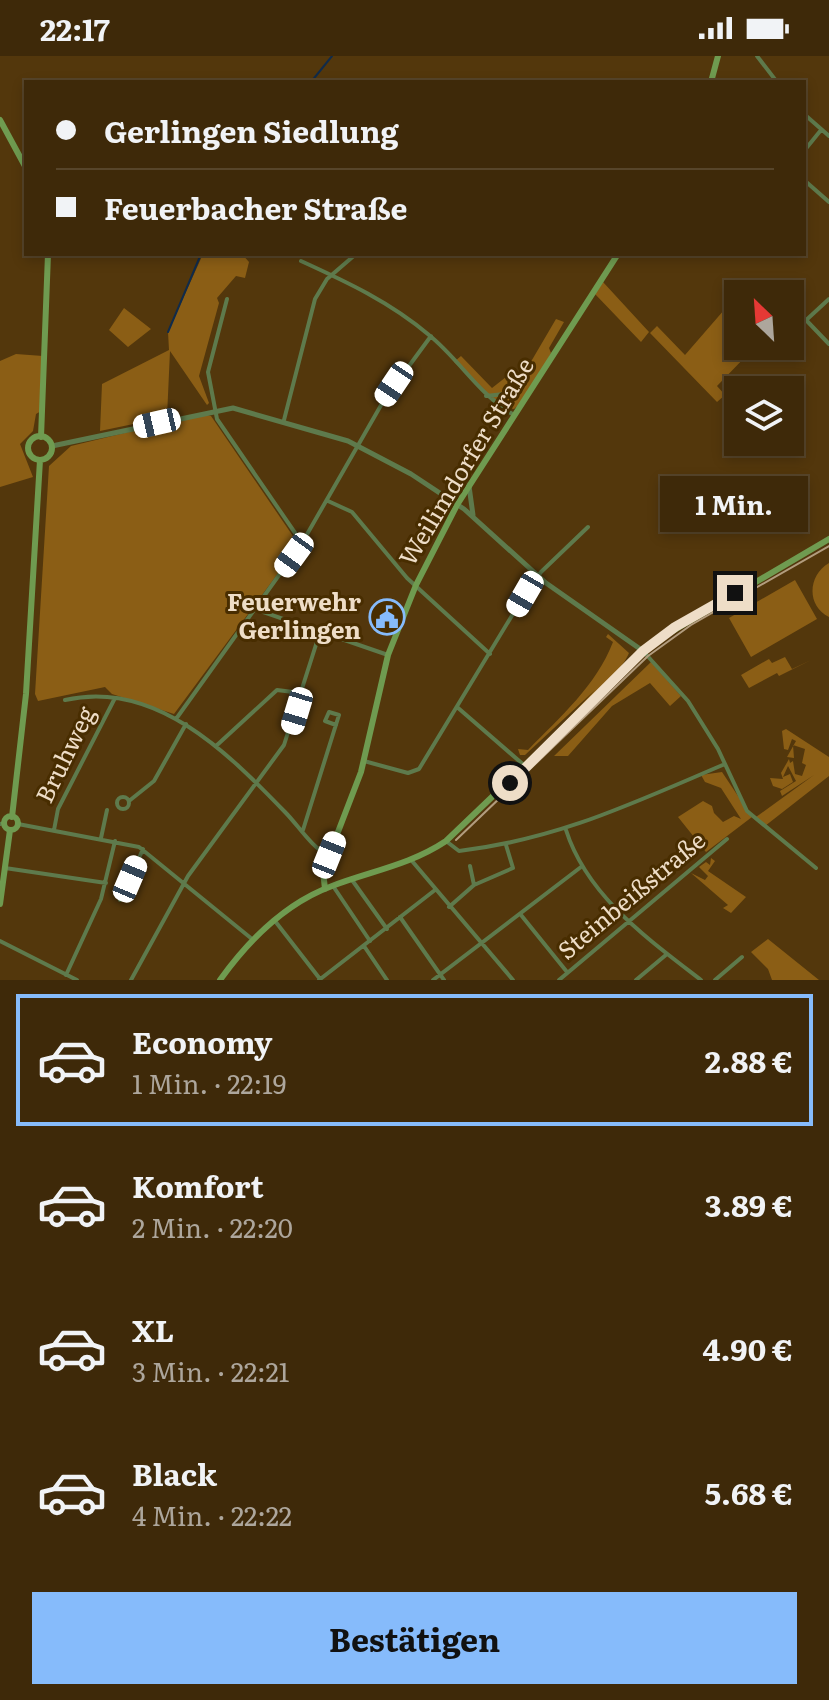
<!DOCTYPE html>
<html lang="de">
<meta charset="utf-8">
<style>
:root{--surface:#3e2909;--page:#493517;--text:#f1f3f6;--muted:#ada69c;--line:#57452a;--accent:#86bbfb}
body{margin:0;font-family:Literata,serif;background:var(--page);color:var(--text);height:100vh;display:flex;flex-direction:column;font-size:30px;white-space:nowrap}
*{box-sizing:border-box;margin:0}
p{font-size:26px;color:var(--muted)}
.icon{flex:none;width:44px;height:44px;fill:none;stroke:currentColor;stroke-width:2;stroke-linecap:round;stroke-linejoin:round}
.map{position:relative;height:924px;overflow:hidden}
.panel{display:flex;flex-direction:column;background:var(--surface);flex:1}
.panel>*{flex:none}
.top-card{position:absolute;left:24px;top:24px;width:782px;height:176px;border-radius:0px;box-shadow:0 4px 12px #0003,0 0 0 2px var(--line);display:grid;align-content:center;height:176px;padding:0 32px;background:var(--surface)}
.needle{width:52px;rotate:335deg}
.controls{position:absolute;left:724px;top:224px;display:grid;gap:16px}
.controls a{display:grid;place-items:center;width:80px;height:80px;border-radius:0px;background:var(--surface);box-shadow:0 4px 12px #0003,0 0 0 2px var(--line);font-size:40px}
.end{position:absolute;width:36px;height:36px;margin:-18px;border:10px solid #eeddc7;background:#111;box-shadow:0 0 0 4px #111}
.from{border-radius:50%}
.bubble{position:absolute;height:56px;border-radius:0px;background:var(--surface);box-shadow:0 4px 12px #0003,0 0 0 2px var(--line);font-size:26px;font-weight:700;line-height:56px;text-align:center}
.car{position:absolute;width:24px;height:48px;margin:-24px -12px;border-radius:10px;box-shadow:0 0 6px 2px #0007;background:linear-gradient(#fff 24%,#345 0 40%,#fff 0 76%,#345 0 86%,#fff 0)}
.top-card b{display:flex;align-items:center;gap:28px;height:76px;font-size:30px}
.top-card b+b{border-top:2px solid var(--line)}
.top-card i{width:20px;height:20px;background:var(--text)}
ul{padding:14px 0 0;list-style:none}
li{display:flex;align-items:center;gap:24px;height:132px;margin:0 16px 12px;padding:0 16px;border:4px solid transparent;border-radius:0px}
li div{flex:1}
li b{display:block;font-size:30px}
li em{font-style:normal;font-weight:700}
li.on{border-color:var(--accent)}
li>.icon{width:72px;height:72px;stroke-width:1.5}
.action{display:flex;gap:16px;margin-top:auto;padding:16px 32px}
.action a{flex:1;height:92px;border-radius:0px;background:var(--accent);color:#111;font-size:32px;font-weight:700;line-height:92px;text-align:center}
.status{display:flex;justify-content:space-between;align-items:center;height:56px;padding:0 40px;background:var(--surface);direction:ltr}
.status svg{height:22px;fill:currentColor}
.map>svg:first-child{display:block}
.green{fill:#8b5e15}
.lines{fill:none;stroke-linecap:round;stroke-linejoin:round}
.stream{stroke:#102b4b;stroke-width:2}
.minor{stroke:#5e7a4c;stroke-width:4}
.tertiary{stroke:#5e7a4c;stroke-width:5}
.secondary{stroke:#6f9b50;stroke-width:6}
.tram{stroke:#b29c7e;stroke-width:2}
.route{stroke:#eeddc7;stroke-width:10}
.labels{text-anchor:middle;stroke-width:6;stroke-linejoin:round;paint-order:stroke}
.street-label{font-size:24px;fill:#eeddc7;stroke:#482d00}
.poi-label{font-size:24px;font-weight:bold;fill:#eeddc7;stroke:#482d00;text-anchor:end}
</style>
<div class="status"><b>22:17</b><svg viewBox="0 0 49 12"><path d="M0 12V9h3v3zM5 12V6h3v6zM10 12V3h3v9zM15 12V0h3v12zM26 1h20v11H26zM47 4h2v5h-2z"/></svg></div>
<div class="map">
<svg width="829" height="924" viewBox="0 0 829 924">
<rect width="100%" height="100%" fill="#53370c"/>
<path class="green" d="M 203,198 L 242,198 L 249,206 L 245,222 L 236,220 L 217,242 L 219,247 L 199,320 L 209,347 L 207,349 L 170,295 L 167,361 L 100,375 L 102,328 L 169,294 L 168,276 Z
M 603,226 L 649,276 L 641,286 L 595,238 Z
M 744,231 L 745,238 L 738,238 L 738,290 L 749,290 L 750,296 L 717,330 L 725,339 L 717,346 L 650,277 L 657,270 L 685,299 Z
M 124,252 L 151,273 L 128,291 L 109,274 Z
M 556,263 L 564,266 L 549,292 L 551,297 L 528,341 L 514,353 L 502,351 L 454,306 L 461,300 L 492,332 L 506,321 L 516,324 L 522,321 Z
M 16,298 L 43,300 L 41,355 L 36,358 L 33,375 L 20,388 L 33,421 L 0,431 L 0,305 Z
M 203,358 L 211,360 L 299,489 L 174,658 L 112,638 L 105,631 L 38,645 L 35,638 L 49,410 L 71,390 Z
M 829,507 L 829,561 C 806,550 808,519 829,507 Z
M 795,524 L 817,563 L 751,601 L 729,562 Z
M 608,578 L 629,597 C 618,624 558,674 535,698 L 595,634 L 525,699 L 520,699 L 518,693 L 528,694 C 560,661 596,630 613,586 L 606,581 Z
M 785,601 L 792,613 L 811,604 L 779,620 L 777,617 L 749,632 L 741,619 L 769,603 L 772,607 Z
M 651,606 L 681,640 L 670,650 L 650,627 L 612,650 L 568,700 L 554,700 Z
M 786,673 L 829,701 L 829,720 L 765,770 L 756,761 L 814,719 L 782,740 L 780,735 L 796,725 L 788,710 L 783,721 L 790,718 L 793,726 L 782,733 L 773,730 L 770,722 L 783,723 L 781,717 L 789,703 L 790,707 L 793,705 L 795,718 L 802,720 L 806,709 L 802,707 L 805,693 L 793,689 L 794,702 L 787,701 L 796,685 L 792,683 L 788,694 L 784,693 L 782,675 Z
M 722,716 L 752,761 L 706,796 L 678,761 L 703,745 L 712,750 L 714,757 L 723,766 L 734,760 L 741,763 L 721,732 L 705,726 L 701,719 Z
M 711,802 L 715,805 L 708,815 L 746,841 L 731,857 L 723,852 L 728,849 L 691,817 L 705,824 L 708,820 L 699,811 L 706,806 L 710,809 Z
M 768,883 L 819,924 L 772,924 L 768,913 L 751,896 Z"/>
<g class="lines">
<path class="stream" d="M 311,26 L 332,0
M 168,276 L 201,198"/>
<path class="minor" d="M 757,0 L 777,26
M 804,58 L 829,80
M 804,95 L 821,74
M 804,124 L 829,146
M 301,205 C 347,226 390,246 429,279 C 460,304 478,338 514,359
M 227,243 L 208,316 L 217,363 L 302,487
M 806,264 L 829,288
M 790,279 L 829,243
M 486,340 L 504,338 L 502,351
M 284,364 L 315,243 L 327,223 L 356,198
M 328,445 L 352,456 L 407,522 L 490,598
M 254,553 L 388,599
M 643,595 L 688,645 L 718,693 L 747,755 L 816,812
M 65,644 C 155,623 228,697 285,756 C 298,769 312,792 328,799
M 457,651 L 525,710
M 176,663 L 302,487 L 384,344 L 431,280
M 216,690 L 277,634 L 301,637
M 364,705 L 408,717 L 419,713 L 525,538 L 541,516 L 588,471
M117 747a6 6 0 1 1 12 0a6 6 0 1 1-12 0Z
M 129,745 L 154,725 L 186,668
M 0,768 L 4,767
M 18,768 L 139,791 L 252,883
M 54,774 L 58,753 L 115,642
M 303,774 L 339,659 L 329,656 L 325,665 L 336,669
M 566,774 C 587,840 648,883 701,924
M 101,782 L 107,754
M 446,785 L 459,795 C 559,783 633,747 725,708
M 412,805 L 513,924
M 470,810 L 474,829 L 513,812 L 506,789
M 5,812 L 106,827
M 352,824 L 387,873
M 333,830 L 370,885
M 120,844 L 143,793
M 449,851 L 474,829
M 521,859 L 567,916
M 400,861 L 444,924
M 275,865 L 320,923
M 0,885 L 77,924
M 364,890 L 387,924
M 66,919 L 101,843 L 115,785
M 131,924 L 188,820 L 284,689 L 321,573
M 319,924 L 435,834
M 433,924 L 581,811
M 559,924 L 727,783
M 636,924 L 667,898
M 715,924 L 742,901"/>
<path class="tertiary" d="M 52,390 L 233,352 L 348,385 L 411,418 L 464,453 L 546,527 L 643,595
M 469,430 L 473,459"/>
<path class="secondary" d="M 711,26 L 718,0
M 0,64 L 26,112
M28 392a12 12 0 1 1 24 0a12 12 0 1 1-24 0Z
M 41,381 L 48,198
M4 767a7 7 0 1 1 14 0a7 7 0 1 1-14 0Z
M 12,761 L 26,638 L 40,404
M 325,833 L 323,815 L 361,716 L 388,599 L 416,529 L 457,449 L 618,198
M 0,848 L 10,774
M 220,924 C 248,885 286,847 332,830 C 371,815 410,809 446,785 L 654,586 L 829,483"/>
<path class="tram" d="M 456,784 L 648,600 L 691,569 L 829,490"/>
</g>
<g class="lines">
<path class="route" d="M 510,727 L 643,595 L 675,571 L 735,537"/>
</g>
<defs>
<symbol id="civic-ring" viewBox="-11 -11 22 22"><circle r="9.5" fill="#482d00" stroke="#86bbfb" stroke-width="1.5"/><path d="M-.6-6.5H3V-4.5H.6V-3L4-1V1h2V6H-6V1h2V-1L-.6-3ZM-1.2 2.5V6h2.4V2.5Z" fill="#86bbfb"/></symbol>
</defs>
<g fill-rule="evenodd">
<use href="#civic-ring" x="367" y="541" width="40" height="40"/>
</g>
<g class="labels">
<g class="street-label">
<text transform="translate(467 406) rotate(-59)" y="8">Weilimdorfer Straße</text>
<text transform="translate(66 699) rotate(-64)" y="8">Bruhweg</text>
<text transform="translate(632 840) rotate(-40)" y="8">Steinbeißstraße</text>
</g>
<g class="poi-label">
<text x="361" y="555">Feuerwehr<tspan x="361" dy="28">Gerlingen</tspan></text>
</g>
</g>
</svg>
<div class="controls">
<a><svg class="needle" viewBox="-14 -14 28 28"><path d="M0-13l5 13h-10z" fill="#e53935"/><path d="M0 13l5-13h-10z" fill="#ada69c"/></svg></a>
<a><svg class="icon" aria-label="layers" viewBox="0 0 24 24"><path d="M12 4l9 5-9 5-9-5zM3 14l9 5 9-5"/></svg></a>
</div>
<i class="end from" style="left:510px;top:727px"></i>
<i class="end" style="left:735px;top:537px"></i>
<div class="bubble" style="left:660px;top:420px;width:148px">1 Min.</div>
<i class="car" style="left:394px;top:328px;rotate:214deg"></i>
<i class="car" style="left:157px;top:367px;rotate:257deg"></i>
<i class="car" style="left:294px;top:499px;rotate:216deg"></i>
<i class="car" style="left:525px;top:538px;rotate:210deg"></i>
<i class="car" style="left:297px;top:655px;rotate:197deg"></i>
<i class="car" style="left:329px;top:799px;rotate:22deg"></i>
<i class="car" style="left:130px;top:823px;rotate:23deg"></i>
<div class="top-card">
<b><i class="from"></i>Gerlingen Siedlung</b>
<b><i></i>Feuerbacher Straße</b>
</div>
</div>
<section class="panel">
<ul>
<li class="on"><svg class="icon" aria-label="car" viewBox="0 0 24 24"><path d="M5 17H2v-5l4-1 3-4h7l3 4 3 1v5h-3M9 17h6M6 11h13"/><circle cx="7" cy="17" r="2"/><circle cx="17" cy="17" r="2"/></svg><div><b>Economy</b><p>1 Min. · 22:19</p></div><em>2.88 €</em></li>
<li><svg class="icon" aria-label="car" viewBox="0 0 24 24"><path d="M5 17H2v-5l4-1 3-4h7l3 4 3 1v5h-3M9 17h6M6 11h13"/><circle cx="7" cy="17" r="2"/><circle cx="17" cy="17" r="2"/></svg><div><b>Komfort</b><p>2 Min. · 22:20</p></div><em>3.89 €</em></li>
<li><svg class="icon" aria-label="car" viewBox="0 0 24 24"><path d="M5 17H2v-5l4-1 3-4h7l3 4 3 1v5h-3M9 17h6M6 11h13"/><circle cx="7" cy="17" r="2"/><circle cx="17" cy="17" r="2"/></svg><div><b>XL</b><p>3 Min. · 22:21</p></div><em>4.90 €</em></li>
<li><svg class="icon" aria-label="car" viewBox="0 0 24 24"><path d="M5 17H2v-5l4-1 3-4h7l3 4 3 1v5h-3M9 17h6M6 11h13"/><circle cx="7" cy="17" r="2"/><circle cx="17" cy="17" r="2"/></svg><div><b>Black</b><p>4 Min. · 22:22</p></div><em>5.68 €</em></li>
</ul>
<div class="action"><a>Bestätigen</a></div>
</section>
